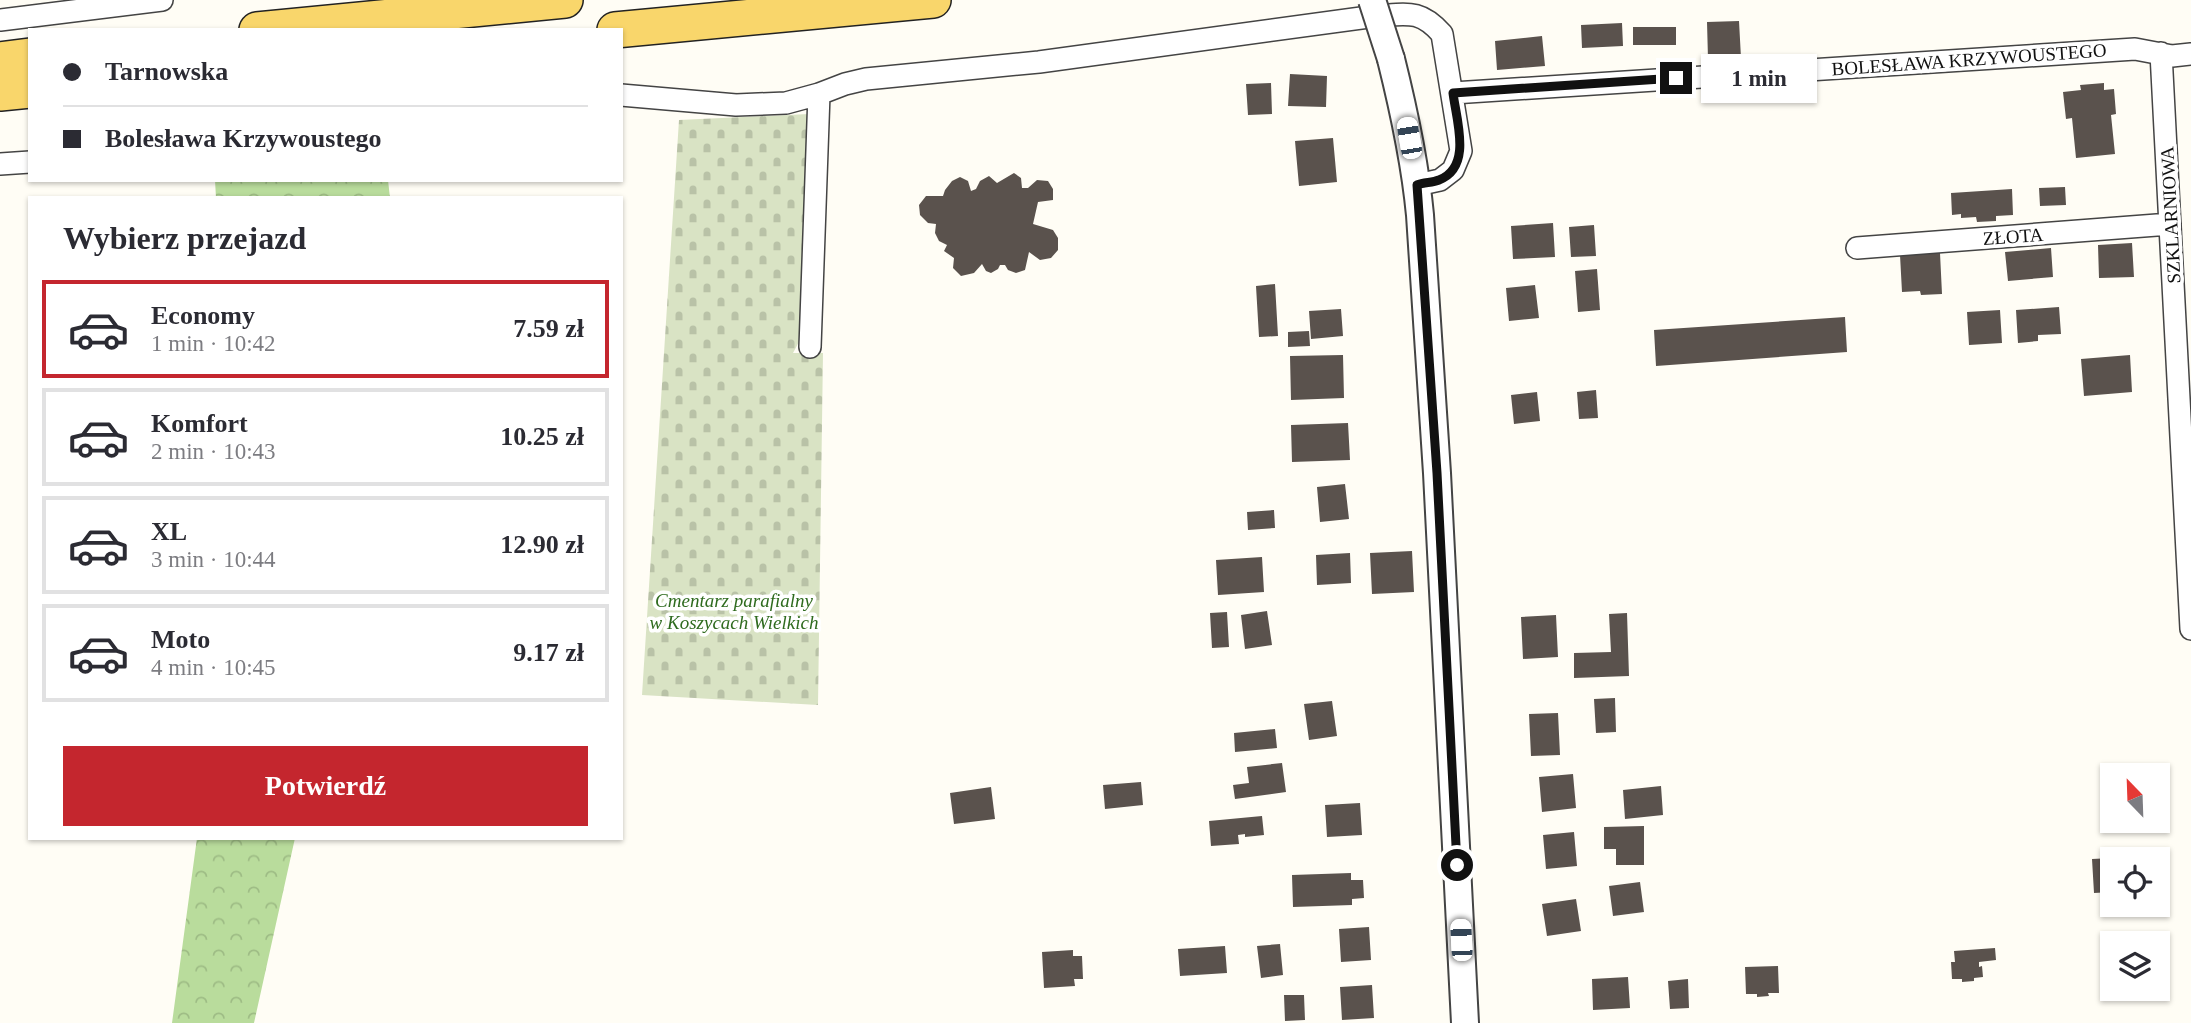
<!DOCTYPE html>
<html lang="pl">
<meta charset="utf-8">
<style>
:root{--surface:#fff;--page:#f2f2f3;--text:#2b2b33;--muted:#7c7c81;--line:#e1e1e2;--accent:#c4262e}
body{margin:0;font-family:"Times New Roman",serif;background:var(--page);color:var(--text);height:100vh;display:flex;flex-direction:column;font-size:26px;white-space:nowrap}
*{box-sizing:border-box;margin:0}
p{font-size:23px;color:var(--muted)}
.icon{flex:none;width:38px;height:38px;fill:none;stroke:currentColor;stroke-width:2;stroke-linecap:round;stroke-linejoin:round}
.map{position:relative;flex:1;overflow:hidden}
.details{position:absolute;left:28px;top:196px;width:595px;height:644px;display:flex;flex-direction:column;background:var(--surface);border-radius:0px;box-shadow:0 2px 5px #0004}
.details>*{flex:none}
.top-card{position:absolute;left:28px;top:28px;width:595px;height:154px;border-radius:0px;box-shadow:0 2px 5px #0004;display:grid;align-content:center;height:154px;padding:0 35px;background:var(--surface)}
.needle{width:46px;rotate:337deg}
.controls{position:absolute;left:2100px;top:763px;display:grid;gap:14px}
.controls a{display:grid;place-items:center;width:70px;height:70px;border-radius:0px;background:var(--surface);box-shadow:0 2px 5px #0004;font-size:35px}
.end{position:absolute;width:32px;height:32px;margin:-16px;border:9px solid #111;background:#fff;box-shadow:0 0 0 4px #fff}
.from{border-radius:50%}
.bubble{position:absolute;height:49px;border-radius:0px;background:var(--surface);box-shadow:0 2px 5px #0004;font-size:23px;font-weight:600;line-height:49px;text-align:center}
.car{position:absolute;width:21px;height:42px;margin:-21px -10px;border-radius:9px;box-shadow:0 0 5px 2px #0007;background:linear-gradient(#fff 24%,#345 0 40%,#fff 0 76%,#345 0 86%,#fff 0)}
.top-card b{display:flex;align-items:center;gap:24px;height:66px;font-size:26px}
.top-card b+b{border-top:2px solid var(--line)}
.top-card i{width:18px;height:18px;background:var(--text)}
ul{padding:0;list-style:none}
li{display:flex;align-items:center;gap:21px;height:98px;margin:0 14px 10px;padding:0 21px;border:4px solid var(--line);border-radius:0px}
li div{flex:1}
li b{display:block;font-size:26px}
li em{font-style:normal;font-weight:600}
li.on{border-color:var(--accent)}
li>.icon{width:63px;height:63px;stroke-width:1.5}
h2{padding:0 35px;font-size:32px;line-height:84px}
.action{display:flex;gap:14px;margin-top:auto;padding:14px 35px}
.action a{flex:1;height:80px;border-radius:0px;background:var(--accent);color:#fff;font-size:28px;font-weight:600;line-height:80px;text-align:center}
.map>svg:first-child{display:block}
.forest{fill:url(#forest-crowns)}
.cemetery{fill:url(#cemetery-stones)}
.building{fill:#5a524d}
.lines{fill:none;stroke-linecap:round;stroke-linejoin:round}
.minor-casing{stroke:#444;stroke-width:24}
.tertiary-casing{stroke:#444;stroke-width:30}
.primary-casing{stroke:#222;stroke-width:38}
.minor{stroke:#fff;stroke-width:21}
.tertiary{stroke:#fff;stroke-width:26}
.primary{stroke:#f9d66b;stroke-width:35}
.tertiary-bridge-casing{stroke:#444;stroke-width:30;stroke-linecap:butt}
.tertiary-bridge{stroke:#fff;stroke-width:26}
.route{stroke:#111;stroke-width:9}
.labels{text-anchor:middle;stroke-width:7;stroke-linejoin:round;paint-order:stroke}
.street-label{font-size:19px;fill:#111;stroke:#fff}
.park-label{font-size:19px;font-style:italic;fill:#2f6b1f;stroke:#fff}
</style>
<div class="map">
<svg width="2191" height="1023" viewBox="0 0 2191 1023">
<defs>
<pattern id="forest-crowns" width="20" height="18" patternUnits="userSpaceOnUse" patternTransform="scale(1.75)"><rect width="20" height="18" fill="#b9dc9c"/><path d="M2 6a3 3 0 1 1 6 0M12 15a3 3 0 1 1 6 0" fill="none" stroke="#9ebc85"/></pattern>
<pattern id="cemetery-stones" width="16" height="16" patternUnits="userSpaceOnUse" patternTransform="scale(1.75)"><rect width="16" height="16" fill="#d9e3c4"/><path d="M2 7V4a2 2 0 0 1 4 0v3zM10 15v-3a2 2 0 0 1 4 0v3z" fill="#b9c2a7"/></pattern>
</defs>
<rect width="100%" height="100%" fill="#fffdf5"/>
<path class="forest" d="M 215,180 L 388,180 L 390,198 L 216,198 Z
M 197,838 L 295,838 L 254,1023 L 172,1023 Z"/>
<path class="cemetery" d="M 809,114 L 801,338 L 793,353 L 823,353 L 818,705 L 642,695 L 679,120 Z"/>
<path class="building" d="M 1739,21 L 1741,58 L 1708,59 L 1707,22 Z
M 1622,23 L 1623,46 L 1582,48 L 1581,25 Z
M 1633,27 L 1676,27 L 1676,45 L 1633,45 Z
M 1542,36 L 1545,66 L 1497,70 L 1495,41 Z
M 1290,74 L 1327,76 L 1326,107 L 1288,106 Z
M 1271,83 L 1272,114 L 1248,115 L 1246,84 Z
M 2104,83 L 2104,90 L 2114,89 L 2116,114 L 2111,115 L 2115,154 L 2076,158 L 2072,118 L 2066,119 L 2063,92 L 2081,90 L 2080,85 Z
M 1333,138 L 1337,182 L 1299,186 L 1295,141 Z
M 1014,173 L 1021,178 L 1022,188 L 1028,188 L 1037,180 L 1048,181 L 1053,189 L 1053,200 L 1038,202 L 1033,224 L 1053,230 L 1058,238 L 1058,250 L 1051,258 L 1040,260 L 1029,252 L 1025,270 L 1016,273 L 1008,270 L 1005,265 L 1000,265 L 998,269 L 991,273 L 986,271 L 982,264 L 974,273 L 961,276 L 953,268 L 954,258 L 944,251 L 947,245 L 939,241 L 935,233 L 936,224 L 928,223 L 920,215 L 919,205 L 926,196 L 943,196 L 945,190 L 952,181 L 960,177 L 968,181 L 971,191 L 976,189 L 980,181 L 989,176 L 997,183 Z
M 2065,187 L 2066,205 L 2040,206 L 2039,188 Z
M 2012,189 L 2013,215 L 1996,216 L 1996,221 L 1977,222 L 1976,217 L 1961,218 L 1961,214 L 1952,215 L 1951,193 Z
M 1553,223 L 1555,257 L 1513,259 L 1511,226 Z
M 1594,225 L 1596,256 L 1571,257 L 1569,227 Z
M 2132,243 L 2134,277 L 2099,278 L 2098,245 Z
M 2051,248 L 2053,277 L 2008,281 L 2005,252 Z
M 1940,253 L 1942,294 L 1921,295 L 1920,291 L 1902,292 L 1900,255 Z
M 1597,269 L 1600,310 L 1578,312 L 1575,271 Z
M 1275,284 L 1278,336 L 1259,337 L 1256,286 Z
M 1535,285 L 1539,318 L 1509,321 L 1506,288 Z
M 2059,307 L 2061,334 L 2038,335 L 2038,341 L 2018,343 L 2016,310 Z
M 1341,309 L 1343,336 L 1311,339 L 1309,311 Z
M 2000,310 L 2002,343 L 1969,345 L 1967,312 Z
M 1845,317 L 1847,352 L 1656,366 L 1654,330 Z
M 1309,331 L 1310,346 L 1288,347 L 1288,332 Z
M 1343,355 L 1344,398 L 1291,400 L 1290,356 Z
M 2130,355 L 2132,392 L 2084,396 L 2081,359 Z
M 1596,390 L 1598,418 L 1579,419 L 1577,392 Z
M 1537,392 L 1540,421 L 1514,424 L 1511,395 Z
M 1348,423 L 1350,460 L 1292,462 L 1291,425 Z
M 1345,484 L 1349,519 L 1320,522 L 1317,487 Z
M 1274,510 L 1275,528 L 1248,530 L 1247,512 Z
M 1412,551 L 1414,592 L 1372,594 L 1370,553 Z
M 1350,553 L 1351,583 L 1317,585 L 1316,555 Z
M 1262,557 L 1264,592 L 1218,595 L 1216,560 Z
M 1267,611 L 1272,645 L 1245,649 L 1241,615 Z
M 1227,612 L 1229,647 L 1212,648 L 1210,613 Z
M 1627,613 L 1629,676 L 1574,678 L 1574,653 L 1611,652 L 1609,614 Z
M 1556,615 L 1558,657 L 1523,659 L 1521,617 Z
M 1615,698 L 1616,732 L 1596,733 L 1594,699 Z
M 1332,701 L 1337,736 L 1309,740 L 1304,704 Z
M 1558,713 L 1560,755 L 1531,756 L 1529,714 Z
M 1275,729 L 1277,748 L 1235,752 L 1234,733 Z
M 1282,763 L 1286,792 L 1235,799 L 1233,785 L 1249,783 L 1247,767 Z
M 1573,774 L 1576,808 L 1542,812 L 1539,777 Z
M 1141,782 L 1143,805 L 1105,809 L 1103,785 Z
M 1661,786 L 1663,815 L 1625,819 L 1623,790 Z
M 991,787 L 995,819 L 954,824 L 950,793 Z
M 1360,803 L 1362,835 L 1327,837 L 1325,805 Z
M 1262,816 L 1264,835 L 1245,837 L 1245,834 L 1238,835 L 1239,844 L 1211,846 L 1209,821 Z
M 1644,826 L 1644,865 L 1616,865 L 1616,849 L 1604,849 L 1604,827 Z
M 1574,832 L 1577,866 L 1546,869 L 1543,835 Z
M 2112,858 L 2112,892 L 2094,893 L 2092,859 Z
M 1351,873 L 1351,880 L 1363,880 L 1364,898 L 1352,899 L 1352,905 L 1293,907 L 1292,875 Z
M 1640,882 L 1644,912 L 1613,916 L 1609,886 Z
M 1576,899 L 1581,931 L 1547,936 L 1542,904 Z
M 1369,927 L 1371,960 L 1341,962 L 1339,929 Z
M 1280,944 L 1283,975 L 1261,978 L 1257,946 Z
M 1225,946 L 1227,973 L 1180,976 L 1178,949 Z
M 1995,948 L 1996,960 L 1979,962 L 1979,967 L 1982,966 L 1983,977 L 1974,978 L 1974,981 L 1962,982 L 1962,979 L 1952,979 L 1951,962 L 1955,962 L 1954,951 Z
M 1073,950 L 1073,956 L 1082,956 L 1083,979 L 1074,979 L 1075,986 L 1044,988 L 1042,952 Z
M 1778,966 L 1779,993 L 1768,993 L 1769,996 L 1757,997 L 1757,994 L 1746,994 L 1745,967 Z
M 1628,977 L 1630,1008 L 1593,1010 L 1592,979 Z
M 1688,979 L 1689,1008 L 1670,1009 L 1668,981 Z
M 1372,985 L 1374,1018 L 1342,1020 L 1340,987 Z
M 1284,995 L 1304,995 L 1305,1020 L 1285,1021 Z"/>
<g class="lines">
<defs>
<path id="minor" d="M 0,20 L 162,0
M 2161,53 L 2191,629
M 1453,93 L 2135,49 L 2172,56 L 2191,54
M 621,95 L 736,105 L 786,103 L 819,94
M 0,164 L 30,162
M 1857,248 L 2170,224
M 810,347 L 819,94 L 845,84 L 866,79 L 1039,62 L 1376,16 C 1407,14 1420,9 1442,34 L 1461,151 L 1453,170 L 1440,180 L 1417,185"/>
<path id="tertiary" d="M 1391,59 C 1404,111 1415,162 1420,215 L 1437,473 L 1465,1023"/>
<path id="primary" d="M 257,30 L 565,0
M 615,30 L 933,0
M 0,60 L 30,56
M 0,93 L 30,90"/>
</defs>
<use href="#minor" class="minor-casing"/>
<use href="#tertiary" class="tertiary-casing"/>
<use href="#primary" class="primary-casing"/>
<use href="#minor" class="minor"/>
<use href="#tertiary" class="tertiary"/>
<use href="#primary" class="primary"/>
<defs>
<path id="tertiary-bridge" d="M 1372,0 L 1391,59"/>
</defs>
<use href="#tertiary-bridge" class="tertiary-bridge-casing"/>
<use href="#tertiary-bridge" class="tertiary-bridge"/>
</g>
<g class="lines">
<path class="route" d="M 1457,865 L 1437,473 L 1417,185 C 1424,182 1432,183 1439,180 C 1473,167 1456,119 1453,93 L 1676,78"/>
</g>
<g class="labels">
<g class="street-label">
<text transform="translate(1969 59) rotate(-4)" y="7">BOLESŁAWA KRZYWOUSTEGO</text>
<text transform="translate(2170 215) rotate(-93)" y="7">SZKLARNIOWA</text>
<text transform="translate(2013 236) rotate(-4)" y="7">ZŁOTA</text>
</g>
<g class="park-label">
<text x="734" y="607">Cmentarz parafialny<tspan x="734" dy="22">w Koszycach Wielkich</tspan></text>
</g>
</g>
</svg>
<div class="controls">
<a><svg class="needle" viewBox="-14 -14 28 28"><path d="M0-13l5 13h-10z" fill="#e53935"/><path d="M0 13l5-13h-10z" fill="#7c7c81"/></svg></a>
<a><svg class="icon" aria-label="locate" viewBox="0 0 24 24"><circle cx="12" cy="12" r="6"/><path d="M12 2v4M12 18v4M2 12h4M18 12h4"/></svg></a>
<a><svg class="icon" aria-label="layers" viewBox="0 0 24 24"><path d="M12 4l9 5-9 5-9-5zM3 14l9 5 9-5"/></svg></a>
</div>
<i class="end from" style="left:1457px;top:865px"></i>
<i class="end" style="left:1676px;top:78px"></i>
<div class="bubble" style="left:1701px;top:54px;width:116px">1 min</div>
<i class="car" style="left:1409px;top:138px;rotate:350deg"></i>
<i class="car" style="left:1461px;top:940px;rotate:357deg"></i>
<div class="top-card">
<b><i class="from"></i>Tarnowska</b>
<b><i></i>Bolesława Krzywoustego</b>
</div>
<section class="details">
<h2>Wybierz przejazd</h2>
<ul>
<li class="on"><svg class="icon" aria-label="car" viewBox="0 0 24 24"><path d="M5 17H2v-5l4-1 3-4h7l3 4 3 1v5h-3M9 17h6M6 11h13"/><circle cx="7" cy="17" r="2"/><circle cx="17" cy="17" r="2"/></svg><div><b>Economy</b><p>1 min · 10:42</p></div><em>7.59 zł</em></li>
<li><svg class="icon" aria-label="car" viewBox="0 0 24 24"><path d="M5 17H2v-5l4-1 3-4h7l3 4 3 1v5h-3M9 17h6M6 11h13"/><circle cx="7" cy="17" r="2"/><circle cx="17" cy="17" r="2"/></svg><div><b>Komfort</b><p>2 min · 10:43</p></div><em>10.25 zł</em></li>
<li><svg class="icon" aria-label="car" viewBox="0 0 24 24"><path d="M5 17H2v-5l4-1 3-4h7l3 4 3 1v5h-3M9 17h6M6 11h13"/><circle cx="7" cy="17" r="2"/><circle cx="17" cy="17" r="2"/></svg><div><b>XL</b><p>3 min · 10:44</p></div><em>12.90 zł</em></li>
<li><svg class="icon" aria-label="car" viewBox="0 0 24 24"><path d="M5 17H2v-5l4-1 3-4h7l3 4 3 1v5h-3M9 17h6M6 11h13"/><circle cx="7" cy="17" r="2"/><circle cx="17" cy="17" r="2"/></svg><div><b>Moto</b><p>4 min · 10:45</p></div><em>9.17 zł</em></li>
</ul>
<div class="action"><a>Potwierdź</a></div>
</section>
</div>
